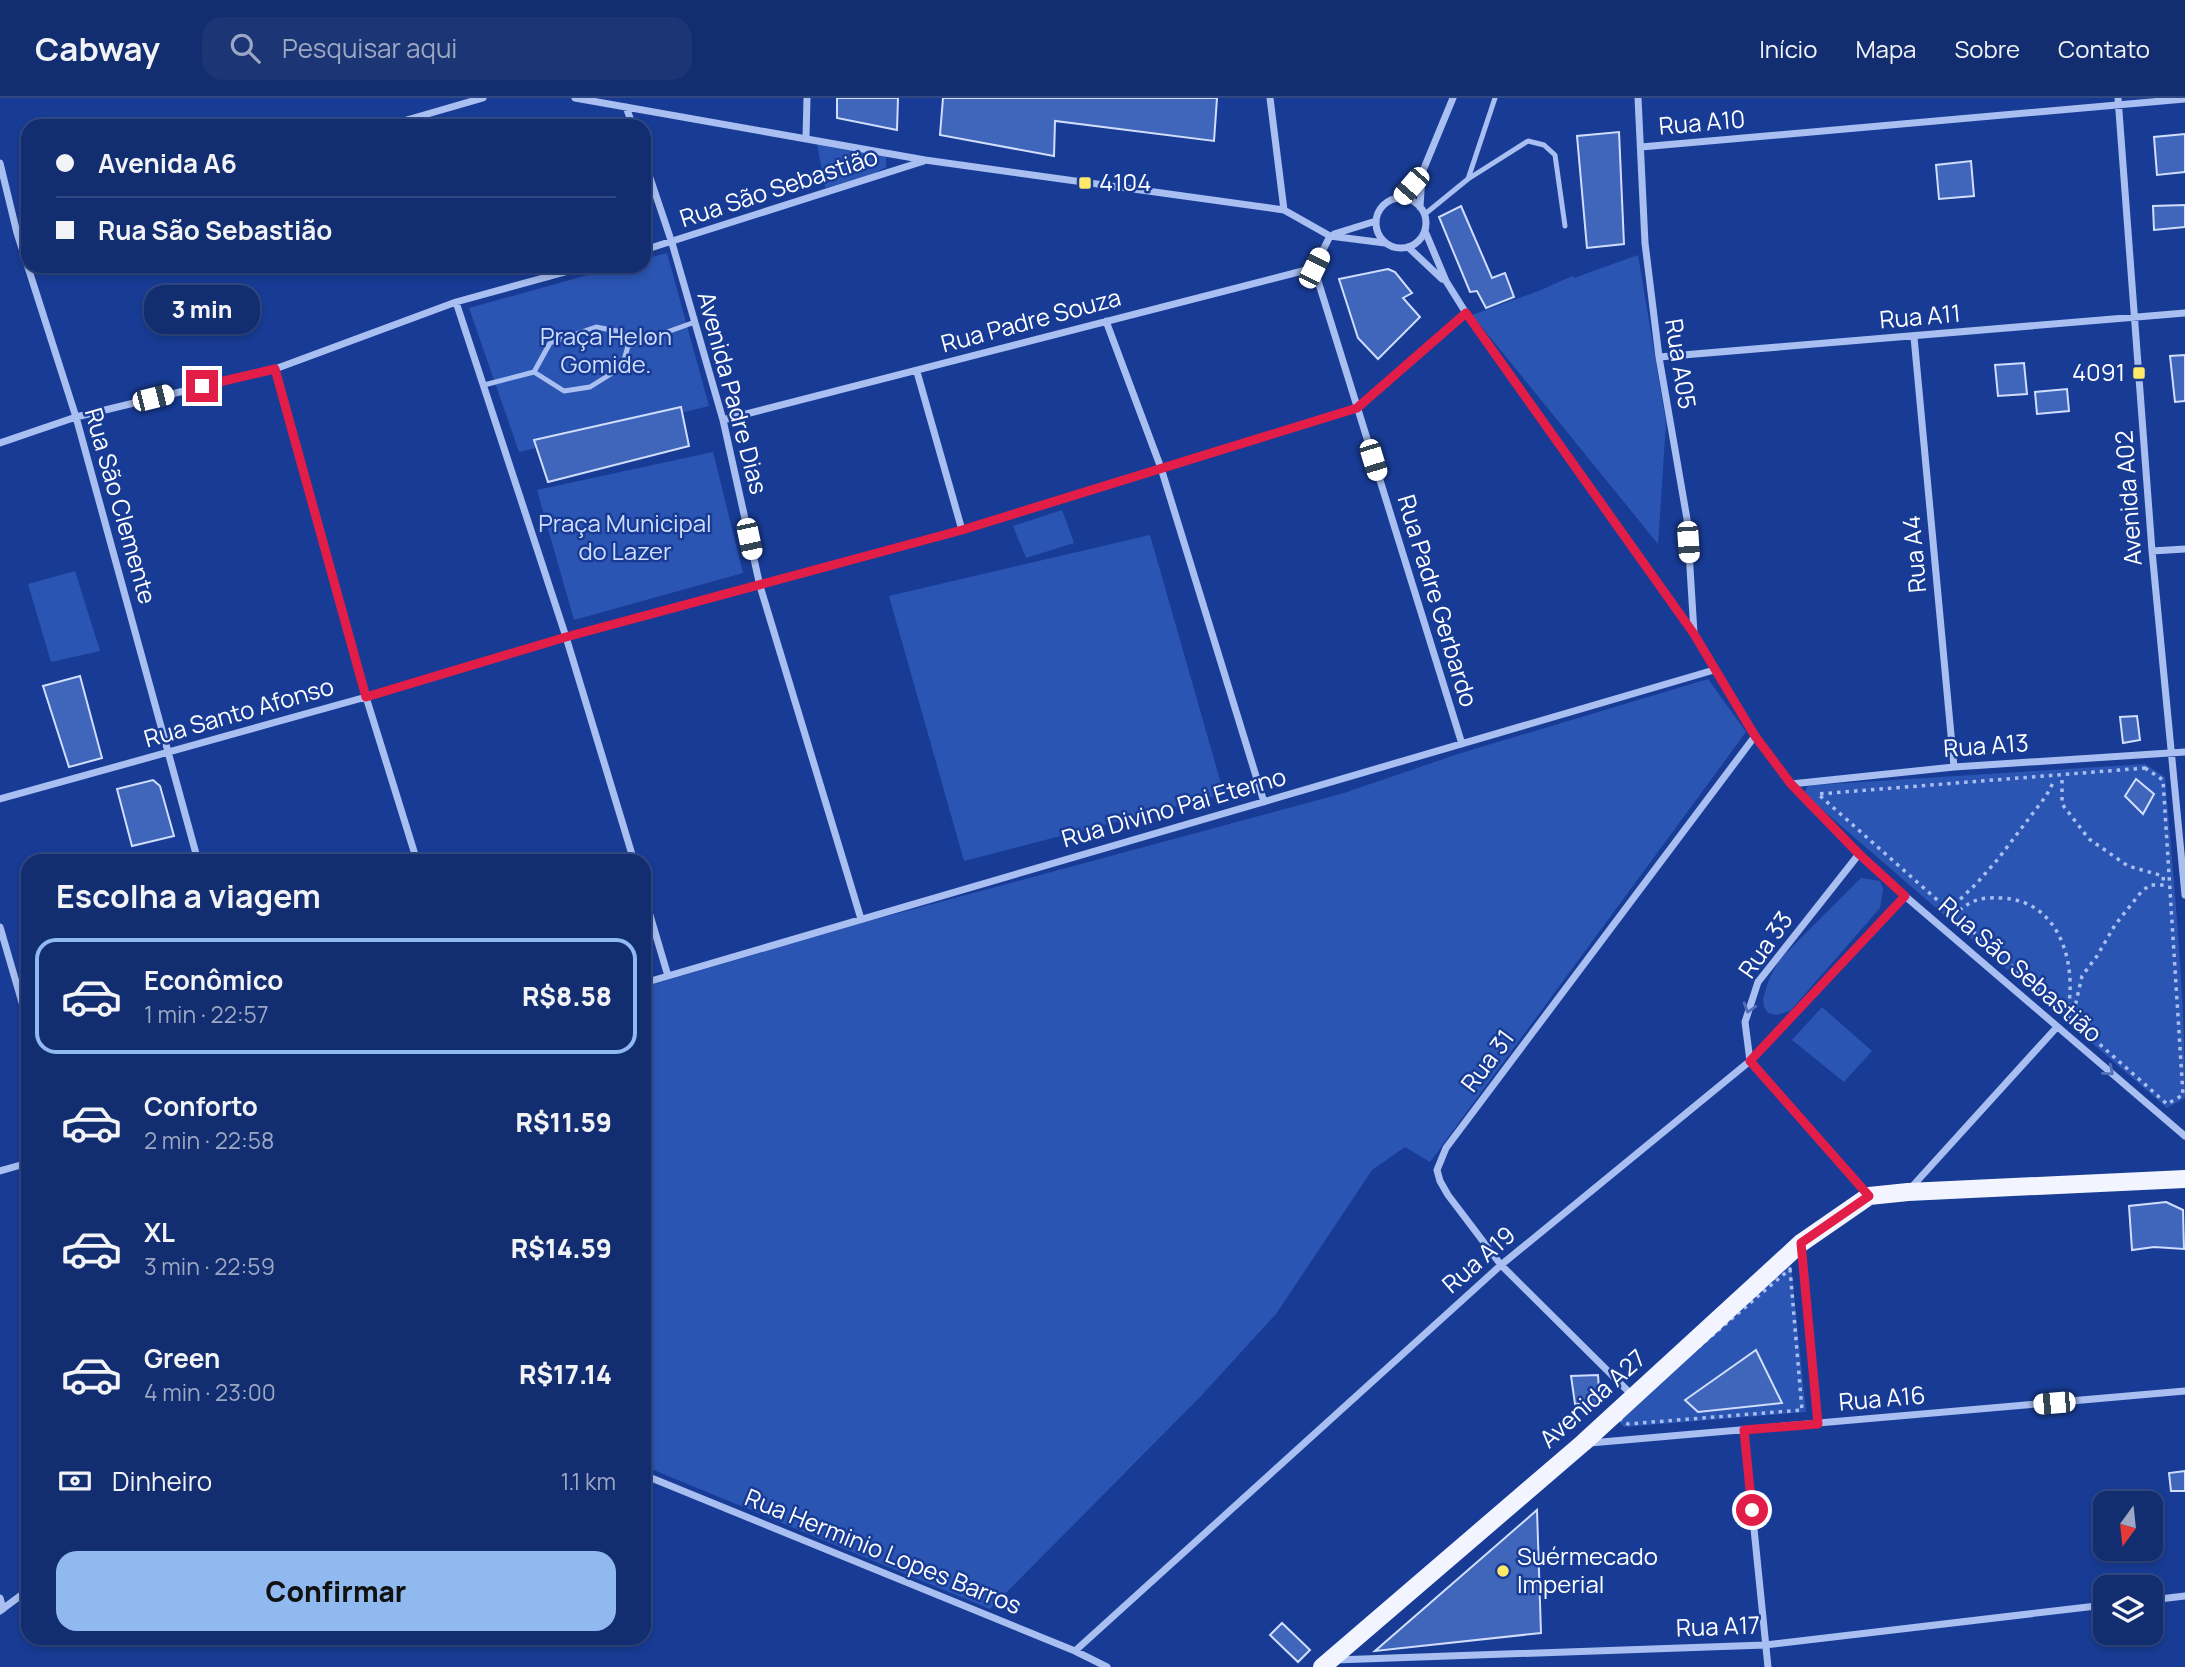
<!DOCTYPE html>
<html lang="pt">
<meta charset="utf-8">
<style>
:root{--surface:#122d70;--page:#1b3575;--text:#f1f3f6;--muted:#9ca8c3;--line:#314983;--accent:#90b9f0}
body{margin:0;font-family:Manrope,sans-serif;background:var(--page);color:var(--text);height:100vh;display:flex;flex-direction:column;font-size:26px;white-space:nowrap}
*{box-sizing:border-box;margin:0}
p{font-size:23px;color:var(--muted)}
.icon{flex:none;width:38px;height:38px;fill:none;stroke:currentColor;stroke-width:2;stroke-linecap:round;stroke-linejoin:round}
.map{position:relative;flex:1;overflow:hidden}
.side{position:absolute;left:21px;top:756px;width:630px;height:791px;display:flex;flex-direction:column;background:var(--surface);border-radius:21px;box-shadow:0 4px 10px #0003,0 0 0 2px var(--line)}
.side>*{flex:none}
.banner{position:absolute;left:21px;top:21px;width:630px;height:154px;border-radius:21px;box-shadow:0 4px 10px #0003,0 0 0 2px var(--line);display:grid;align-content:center;height:154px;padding:0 35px;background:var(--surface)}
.needle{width:46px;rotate:195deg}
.fabs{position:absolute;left:2093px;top:1393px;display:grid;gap:14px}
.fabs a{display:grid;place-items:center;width:70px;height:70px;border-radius:14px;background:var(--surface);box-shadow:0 4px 10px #0003,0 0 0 2px var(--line);font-size:35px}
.end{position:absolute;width:32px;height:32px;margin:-16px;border:9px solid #e11d48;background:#fff;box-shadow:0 0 0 4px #fff}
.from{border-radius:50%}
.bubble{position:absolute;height:49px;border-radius:21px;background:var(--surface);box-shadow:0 4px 10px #0003,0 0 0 2px var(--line);font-size:23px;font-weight:800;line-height:49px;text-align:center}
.car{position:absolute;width:21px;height:42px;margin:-21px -10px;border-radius:9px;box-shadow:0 0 5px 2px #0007;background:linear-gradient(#fff 24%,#345 0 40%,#fff 0 76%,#345 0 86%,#fff 0)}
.banner b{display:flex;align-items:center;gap:24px;height:66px;font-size:26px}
.banner b+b{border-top:2px solid var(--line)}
.banner i{width:18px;height:18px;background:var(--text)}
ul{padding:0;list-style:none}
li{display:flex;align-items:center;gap:21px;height:116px;margin:0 14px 10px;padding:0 21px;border:4px solid transparent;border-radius:21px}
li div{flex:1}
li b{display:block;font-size:26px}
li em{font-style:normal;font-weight:800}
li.selected{border-color:var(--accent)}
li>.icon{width:63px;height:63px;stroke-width:1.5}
h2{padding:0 35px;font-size:32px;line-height:84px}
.pay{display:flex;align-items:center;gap:18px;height:77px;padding:0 35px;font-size:26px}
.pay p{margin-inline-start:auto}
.action{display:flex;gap:14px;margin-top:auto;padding:14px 35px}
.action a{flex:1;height:80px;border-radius:21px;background:var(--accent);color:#111;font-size:28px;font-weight:800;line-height:80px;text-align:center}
header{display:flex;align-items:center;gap:42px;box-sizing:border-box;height:98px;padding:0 35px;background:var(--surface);border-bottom:2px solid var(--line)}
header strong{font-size:33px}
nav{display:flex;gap:38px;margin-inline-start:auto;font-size:24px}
.search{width:490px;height:63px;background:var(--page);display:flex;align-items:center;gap:18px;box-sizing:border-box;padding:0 24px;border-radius:21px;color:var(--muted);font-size:26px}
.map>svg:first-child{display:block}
.green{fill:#2b55b3}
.building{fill:#4066bc;stroke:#d0ddfc;stroke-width:2}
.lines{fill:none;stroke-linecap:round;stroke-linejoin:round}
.path{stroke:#a9bff1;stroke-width:3.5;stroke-dasharray:3.5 5;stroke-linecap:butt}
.service{stroke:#a9bff1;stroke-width:5}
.minor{stroke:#a9bff1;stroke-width:7}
.primary{stroke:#f2f5ff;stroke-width:18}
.oneway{stroke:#5270ba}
.route{stroke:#e11d48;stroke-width:9}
.poi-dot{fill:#ffe968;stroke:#183c95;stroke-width:2.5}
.labels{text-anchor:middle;stroke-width:5;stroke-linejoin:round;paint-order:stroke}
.street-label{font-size:24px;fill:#fff;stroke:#183c95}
.poi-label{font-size:24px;fill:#fff;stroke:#183c95;text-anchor:start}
.park-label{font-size:24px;fill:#d0ddfc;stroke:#183c95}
</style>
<header>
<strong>Cabway</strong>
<div class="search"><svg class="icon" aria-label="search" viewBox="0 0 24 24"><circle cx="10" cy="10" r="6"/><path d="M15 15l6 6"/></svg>Pesquisar aqui</div>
<nav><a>Início</a><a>Mapa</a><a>Sobre</a><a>Contato</a></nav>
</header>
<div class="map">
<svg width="2185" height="1569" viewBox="0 0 2185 1569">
<rect width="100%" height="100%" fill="#183c95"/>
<path class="green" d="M 817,45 L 886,58 L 886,69 L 870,78 L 825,90 Z
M 667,155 L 709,308 L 519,354 L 469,210 L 620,168 L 644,168 L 644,161 Z
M 1638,157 L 1666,325 L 1658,446 L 1472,217 L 1541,192 L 1572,178 L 1574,180 Z
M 713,354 L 743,475 L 574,522 L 537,392 Z
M 1062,412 L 1074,445 L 1026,460 L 1013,428 Z
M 1150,437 L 1224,696 L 964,763 L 889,498 Z
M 75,473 L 100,553 L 51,564 L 28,486 Z
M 1708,581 L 1746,634 L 1430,1064 L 1405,1049 L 1372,1072 L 1276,1216 L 1201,1298 L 990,1511 L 644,1368 L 644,889 L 862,825 L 1344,695 L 1461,655 Z
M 2145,666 L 2165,679 C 2174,786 2185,893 2185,1000 L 2167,1010 L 1847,733 L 1808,699 L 1805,693 L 1808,688 L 1816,687 Z
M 1861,780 L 1880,783 L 1883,791 L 1880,810 L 1790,913 L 1776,917 L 1768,915 L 1764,909 L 1763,901 L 1769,881 L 1780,861 Z
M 1822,909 L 1872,953 L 1844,984 L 1792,942 Z
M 1791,1167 L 1806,1314 L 1624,1329 L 1616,1321 L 1618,1314 Z"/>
<path class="building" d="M 837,0 L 898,0 L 897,32 L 837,20 Z
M 943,0 L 1217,0 L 1214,43 L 1055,23 L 1054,58 L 940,37 Z
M 1619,34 L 1624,146 L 1587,150 L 1577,38 Z
M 2185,36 L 2185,74 L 2157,77 L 2154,39 Z
M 1971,63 L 1974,98 L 1939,101 L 1936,67 Z
M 2185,107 L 2185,129 L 2154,132 L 2153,108 Z
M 1461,108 L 1492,180 L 1505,175 L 1514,199 L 1486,210 L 1477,193 L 1470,194 L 1439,119 Z
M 1388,171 L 1395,174 L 1412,195 L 1403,200 L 1420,219 L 1378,261 L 1358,240 L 1339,181 Z
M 2185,257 L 2185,303 L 2175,304 L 2170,258 Z
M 2024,265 L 2027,296 L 1998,298 L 1995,267 Z
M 2067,291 L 2069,313 L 2037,316 L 2035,294 Z
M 681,309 L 689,348 L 548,384 L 534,342 Z
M 80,578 L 102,660 L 69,669 L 43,588 Z
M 2137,618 L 2140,642 L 2123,645 L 2120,619 Z
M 2136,681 L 2154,696 L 2143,716 L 2125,698 Z
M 153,682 L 160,688 L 174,738 L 132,748 L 117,691 Z
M 2166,1104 L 2183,1112 L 2184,1151 L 2154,1149 L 2132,1152 L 2129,1108 Z
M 1756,1252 L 1782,1305 L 1698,1314 L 1685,1302 Z
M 1598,1277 L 1600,1305 L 1575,1306 L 1571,1278 Z
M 2185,1373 L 2185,1393 L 2171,1393 L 2169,1375 Z
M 1537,1412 L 1541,1535 L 1375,1553 Z
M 1282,1525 L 1310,1552 L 1298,1564 L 1270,1537 Z"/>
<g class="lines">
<path class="path" d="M 2145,670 L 2163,682 L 2183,997 L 2167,1006 L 1818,696 Z
M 2062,682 L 2062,706 L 2089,741 L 2128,768 L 2163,778 L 2164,787 L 2150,787 L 2142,793 L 2115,827 L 2097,858 L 2082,878 L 2072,922
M 1948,813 L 1977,785 L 1998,761 L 2046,698 L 2054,683
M 1953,818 C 1971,802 1978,799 2002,800 C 2061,803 2078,868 2067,917
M 1790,1171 L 1802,1312 L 1628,1326 L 1620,1321 L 1621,1315 Z"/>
<path class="service" d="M 1468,81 L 1495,0
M 1425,116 L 1468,81 L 1528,43 L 1544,47 L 1555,57 L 1565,128
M 628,248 L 695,224
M 484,287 L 534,274 L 564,293 L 590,289 L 622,269 L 628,248 L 622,234 L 596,229 L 550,245 L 534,274"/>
<path class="minor" d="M 575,0 L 925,62 L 1284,112 L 1330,138 L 1385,145
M 1270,0 L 1284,112
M 1638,0 L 1645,145 L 1659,259 L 1687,421 L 1694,535
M 2118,0 L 2152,453 L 2185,797
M 626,9 L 633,28
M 386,28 L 483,0
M 806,40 L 807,0
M 1641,49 L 2185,1
M 644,62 L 672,145 L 723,322 L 760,488 L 861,821
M 0,65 L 17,135 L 76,319 L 198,763
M1376 125a25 25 0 1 1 50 0a25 25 0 1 1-50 0Z
M 1400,100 L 1422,75 L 1453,0
M 1420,109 L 1422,76
M 1425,133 L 1446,183 L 1466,215 L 1694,536 L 1755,638 L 1791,686 L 1859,756 L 1905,798 L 2185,1038
M 1334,136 L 1376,123
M 1408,149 L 1442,181
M 644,152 L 924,63
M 1314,170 L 1462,646
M 456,204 L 566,539 L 634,763
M 1106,223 L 1161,370 L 1264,704
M 1914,239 L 1954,669
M 1659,259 L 2185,215
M 275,271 L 366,599 L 417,763
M 917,274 L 962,432
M 723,322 L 1314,170 L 1330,138
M 0,345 L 76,319 L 275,271 L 456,204 L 587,168
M 2152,453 L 2185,451
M 1791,686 L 1954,669 L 2185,654
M 0,701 L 366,599 L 566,539 L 962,432 L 1357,310 L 1466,215
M 1859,756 L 1758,884 L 1745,924 L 1750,963 L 1868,1097
M 644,797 L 668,878
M 0,829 L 28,925
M 644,885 L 1714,572
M 0,1073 L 28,1065
M 1909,1092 L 2057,929
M 1801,1149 L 1818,1326
M 1632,1297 L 1501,1167 L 1448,1097 L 1440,1083 L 1437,1072 L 1446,1050 L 1755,638
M 1744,1332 L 1768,1569
M 1590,1345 L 2185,1293
M 644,1377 L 1075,1553 L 1107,1569
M 0,1500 L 3,1511
M 2151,1502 L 2185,1498
M 0,1513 L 28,1492
M 1075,1553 L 1501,1167 L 1750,963 L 1905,798
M 1335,1562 L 1765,1547 L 2105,1507"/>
<path class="primary" d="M 1322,1569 L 1583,1345 L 1801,1145 L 1869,1098 L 1908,1094 L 2185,1081"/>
</g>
<defs><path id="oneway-chevron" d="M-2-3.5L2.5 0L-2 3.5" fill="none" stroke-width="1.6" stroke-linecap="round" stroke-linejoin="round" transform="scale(1.75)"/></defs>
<g class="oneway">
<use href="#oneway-chevron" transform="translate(1749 910) rotate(107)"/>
<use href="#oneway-chevron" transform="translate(2109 973) rotate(40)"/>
</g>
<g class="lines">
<path class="route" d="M 202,288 L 275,271 L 366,599 L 566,539 L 962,432 L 1357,310 L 1466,215 L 1694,536 L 1755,638 L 1791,686 L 1859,756 L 1905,798 L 1750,963 L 1869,1098 L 1801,1145 L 1818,1326 L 1744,1332 L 1752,1412"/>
</g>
<g class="poi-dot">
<rect x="1078" y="78" width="14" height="14" rx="3.5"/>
<rect x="2132" y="268" width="14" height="14" rx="3.5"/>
<circle cx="1503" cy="1473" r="7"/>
</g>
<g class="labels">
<g class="street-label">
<text transform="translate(1702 25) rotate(-5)" y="8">Rua A10</text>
<text transform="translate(779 90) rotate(-18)" y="8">Rua São Sebastião</text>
<text transform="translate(1920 219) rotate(-5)" y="8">Rua A11</text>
<text transform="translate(1031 223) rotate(-15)" y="8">Rua Padre Souza</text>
<text transform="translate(1680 266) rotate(81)" y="8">Rua A05</text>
<text transform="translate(732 295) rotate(75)" y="8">Avenida Padre Dias</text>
<text transform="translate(2129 400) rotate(-94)" y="8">Avenida A02</text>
<text transform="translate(120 408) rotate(74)" y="8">Rua São Clemente</text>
<text transform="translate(1915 456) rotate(-95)" y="8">Rua A4</text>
<text transform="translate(1437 503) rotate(73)" y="8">Rua Padre Gerbardo</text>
<text transform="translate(239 615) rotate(-16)" y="8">Rua Santo Afonso</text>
<text transform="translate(1986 648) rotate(-4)" y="8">Rua A13</text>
<text transform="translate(1174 710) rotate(-16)" y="8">Rua Divino Pai Eterno</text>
<text transform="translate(1766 847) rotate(-55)" y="8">Rua 33</text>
<text transform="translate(2020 872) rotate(41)" y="8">Rua São Sebastião</text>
<text transform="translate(1488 963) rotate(-53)" y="8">Rua 31</text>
<text transform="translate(1479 1162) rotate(-41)" y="8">Rua A19</text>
<text transform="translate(1593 1301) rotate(-42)" y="8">Avenida A27</text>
<text transform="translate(1882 1301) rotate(-5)" y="8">Rua A16</text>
<text transform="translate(883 1454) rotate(22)" y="8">Rua Herminio Lopes Barros</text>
<text transform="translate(1718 1529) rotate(-2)" y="8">Rua A17</text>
</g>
<g class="poi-label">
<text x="1099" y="93">4104</text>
<text x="2125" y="283" text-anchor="end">4091</text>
<text x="1517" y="1467">Suérmecado<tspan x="1517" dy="28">Imperial</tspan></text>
</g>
<g class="park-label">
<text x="606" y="247">Praça Helon<tspan x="606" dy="28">Gomide.</tspan></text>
<text x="625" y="434">Praça Municipal<tspan x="625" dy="28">do Lazer</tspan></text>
</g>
</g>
</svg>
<div class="fabs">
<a><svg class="needle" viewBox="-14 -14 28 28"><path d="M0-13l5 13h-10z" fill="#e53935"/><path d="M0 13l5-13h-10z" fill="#9ca8c3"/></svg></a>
<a><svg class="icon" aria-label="layers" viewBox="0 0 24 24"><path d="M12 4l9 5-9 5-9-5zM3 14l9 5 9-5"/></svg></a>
</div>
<i class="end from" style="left:1752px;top:1412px"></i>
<i class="end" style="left:202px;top:288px"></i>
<div class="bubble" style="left:144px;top:187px;width:116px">3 min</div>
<i class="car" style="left:1411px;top:88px;rotate:221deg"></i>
<i class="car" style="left:1314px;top:170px;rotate:26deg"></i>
<i class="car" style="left:153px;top:300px;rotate:76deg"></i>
<i class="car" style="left:1373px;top:362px;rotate:163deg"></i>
<i class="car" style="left:749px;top:441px;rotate:168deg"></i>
<i class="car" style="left:1688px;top:444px;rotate:176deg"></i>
<i class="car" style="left:2054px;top:1305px;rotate:265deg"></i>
<div class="banner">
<b><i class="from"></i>Avenida A6</b>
<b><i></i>Rua São Sebastião</b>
</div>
<section class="side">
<h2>Escolha a viagem</h2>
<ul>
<li class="selected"><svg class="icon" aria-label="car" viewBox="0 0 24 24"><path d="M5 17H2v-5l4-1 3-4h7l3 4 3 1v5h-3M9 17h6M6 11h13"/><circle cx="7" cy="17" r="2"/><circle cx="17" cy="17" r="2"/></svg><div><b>Econômico</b><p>1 min · 22:57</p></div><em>R$8.58</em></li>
<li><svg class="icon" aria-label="car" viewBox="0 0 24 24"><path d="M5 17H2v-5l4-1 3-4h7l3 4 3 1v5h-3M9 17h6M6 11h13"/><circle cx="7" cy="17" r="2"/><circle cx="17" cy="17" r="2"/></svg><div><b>Conforto</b><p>2 min · 22:58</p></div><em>R$11.59</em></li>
<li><svg class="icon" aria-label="car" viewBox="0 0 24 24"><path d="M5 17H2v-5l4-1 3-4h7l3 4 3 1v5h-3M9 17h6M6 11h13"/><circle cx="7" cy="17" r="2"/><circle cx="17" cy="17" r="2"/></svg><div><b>XL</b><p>3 min · 22:59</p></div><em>R$14.59</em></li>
<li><svg class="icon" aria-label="car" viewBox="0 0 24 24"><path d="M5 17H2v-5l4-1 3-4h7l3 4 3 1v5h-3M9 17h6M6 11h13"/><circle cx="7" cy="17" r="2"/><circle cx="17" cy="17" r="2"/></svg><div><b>Green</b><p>4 min · 23:00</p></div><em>R$17.14</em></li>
</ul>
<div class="pay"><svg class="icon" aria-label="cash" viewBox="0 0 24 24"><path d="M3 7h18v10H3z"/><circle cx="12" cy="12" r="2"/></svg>Dinheiro<p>1.1 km</p></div>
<div class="action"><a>Confirmar</a></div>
</section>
</div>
